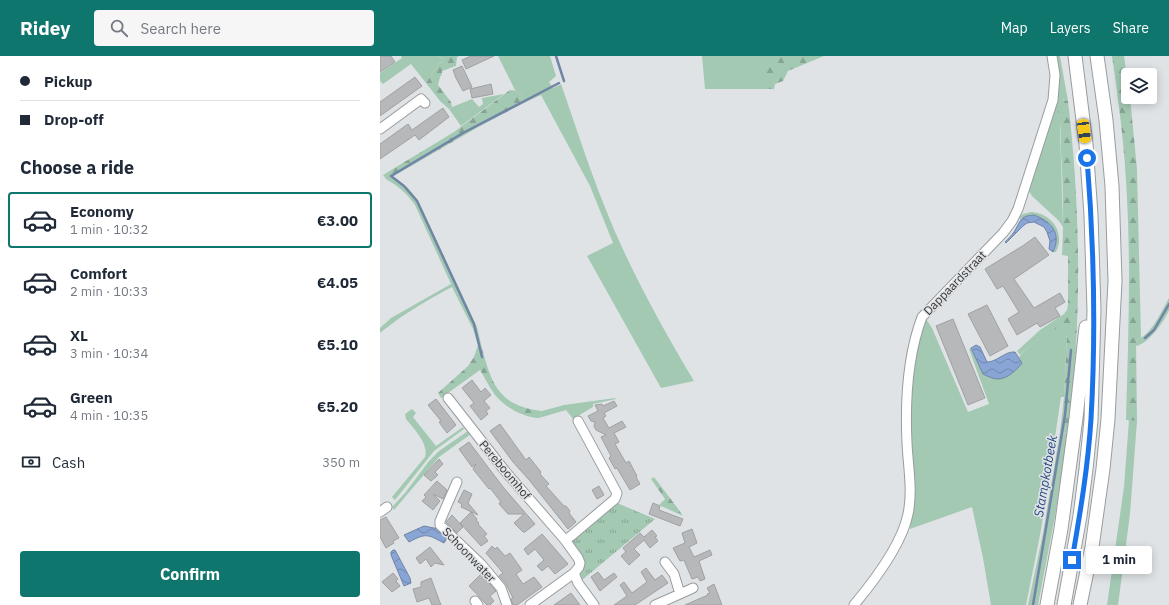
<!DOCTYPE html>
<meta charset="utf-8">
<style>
:root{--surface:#fff;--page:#f6f6f7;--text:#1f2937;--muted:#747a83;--line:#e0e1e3;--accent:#0f766e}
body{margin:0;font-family:"IBM Plex Sans",sans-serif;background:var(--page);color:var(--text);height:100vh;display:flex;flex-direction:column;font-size:15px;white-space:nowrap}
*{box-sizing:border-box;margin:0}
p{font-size:13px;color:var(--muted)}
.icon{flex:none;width:22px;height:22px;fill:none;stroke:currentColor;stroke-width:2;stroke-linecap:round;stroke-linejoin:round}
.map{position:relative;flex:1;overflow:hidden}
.side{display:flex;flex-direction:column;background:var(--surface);width:380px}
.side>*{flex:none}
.top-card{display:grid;align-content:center;height:88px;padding:0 20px;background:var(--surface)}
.buttons{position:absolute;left:741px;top:12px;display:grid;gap:8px}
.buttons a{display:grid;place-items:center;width:36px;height:36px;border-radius:4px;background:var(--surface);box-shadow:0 2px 10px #0003;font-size:20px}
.end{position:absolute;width:18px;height:18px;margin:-9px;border:5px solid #1a73e8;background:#fff;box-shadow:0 0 0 2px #fff}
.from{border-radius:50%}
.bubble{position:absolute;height:28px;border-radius:4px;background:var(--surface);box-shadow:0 2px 10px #0003;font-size:13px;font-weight:800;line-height:28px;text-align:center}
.car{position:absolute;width:12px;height:24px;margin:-12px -6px;border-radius:5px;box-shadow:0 0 3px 1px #0007;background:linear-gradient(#f5c518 24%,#345 0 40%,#f5c518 0 76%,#345 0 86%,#f5c518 0)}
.top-card b{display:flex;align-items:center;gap:14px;height:38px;font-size:15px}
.top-card b+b{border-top:1px solid var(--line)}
.top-card i{width:10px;height:10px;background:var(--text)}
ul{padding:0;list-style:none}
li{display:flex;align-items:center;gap:12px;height:56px;margin:0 8px 6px;padding:0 12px;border:2px solid transparent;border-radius:4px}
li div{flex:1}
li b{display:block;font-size:15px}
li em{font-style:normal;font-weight:800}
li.on{border-color:var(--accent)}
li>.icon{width:36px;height:36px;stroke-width:1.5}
h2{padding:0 20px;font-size:18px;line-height:48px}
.pay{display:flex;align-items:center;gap:10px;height:44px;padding:0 20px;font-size:15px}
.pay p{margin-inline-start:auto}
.button{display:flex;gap:8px;margin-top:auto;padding:8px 20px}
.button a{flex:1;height:46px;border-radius:4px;background:var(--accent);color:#fff;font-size:16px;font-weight:800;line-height:46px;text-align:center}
header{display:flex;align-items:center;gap:24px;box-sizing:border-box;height:56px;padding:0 20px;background:var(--accent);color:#fff}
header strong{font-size:19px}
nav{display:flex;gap:22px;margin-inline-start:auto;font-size:14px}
.search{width:280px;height:36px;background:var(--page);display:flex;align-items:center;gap:10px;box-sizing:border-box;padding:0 14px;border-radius:4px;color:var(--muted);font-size:15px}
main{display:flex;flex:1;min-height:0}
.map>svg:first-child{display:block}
.grass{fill:#a3c9b3}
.forest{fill:url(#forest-firs)}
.park{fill:url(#park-tufts)}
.water{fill:url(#water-waves);stroke:#7185a6}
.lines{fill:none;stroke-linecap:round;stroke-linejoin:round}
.stream{stroke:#7185a6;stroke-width:2.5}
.building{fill:#b6b8ba;stroke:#9fa1a3}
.minor-casing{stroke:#999c9e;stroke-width:11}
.highway-casing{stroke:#999c9e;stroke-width:15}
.minor{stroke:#fff;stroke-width:9}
.highway{stroke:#fff;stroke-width:13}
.route{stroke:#1a73e8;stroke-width:5}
.labels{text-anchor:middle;stroke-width:3;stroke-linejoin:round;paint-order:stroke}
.street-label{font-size:12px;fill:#38393a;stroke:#e0e3e5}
.water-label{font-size:13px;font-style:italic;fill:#274883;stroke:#e0e3e5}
</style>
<header>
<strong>Ridey</strong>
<div class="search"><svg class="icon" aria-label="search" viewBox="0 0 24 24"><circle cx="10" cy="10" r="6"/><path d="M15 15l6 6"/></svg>Search here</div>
<nav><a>Map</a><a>Layers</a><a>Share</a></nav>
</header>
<main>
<section class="side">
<div class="top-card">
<b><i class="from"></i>Pickup</b>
<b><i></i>Drop-off</b>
</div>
<h2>Choose a ride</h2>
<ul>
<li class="on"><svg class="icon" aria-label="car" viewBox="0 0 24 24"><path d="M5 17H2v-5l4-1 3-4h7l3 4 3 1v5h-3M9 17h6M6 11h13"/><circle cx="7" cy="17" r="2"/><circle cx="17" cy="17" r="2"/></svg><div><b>Economy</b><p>1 min · 10:32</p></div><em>€3.00</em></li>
<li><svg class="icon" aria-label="car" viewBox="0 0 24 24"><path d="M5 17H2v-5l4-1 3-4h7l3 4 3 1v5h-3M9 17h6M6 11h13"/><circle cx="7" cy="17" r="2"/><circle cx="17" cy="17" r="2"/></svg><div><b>Comfort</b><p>2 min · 10:33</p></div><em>€4.05</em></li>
<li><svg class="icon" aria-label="car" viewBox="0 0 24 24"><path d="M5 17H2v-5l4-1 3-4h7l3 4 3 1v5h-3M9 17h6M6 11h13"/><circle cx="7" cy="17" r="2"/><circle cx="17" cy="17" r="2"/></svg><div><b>XL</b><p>3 min · 10:34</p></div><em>€5.10</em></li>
<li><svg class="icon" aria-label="car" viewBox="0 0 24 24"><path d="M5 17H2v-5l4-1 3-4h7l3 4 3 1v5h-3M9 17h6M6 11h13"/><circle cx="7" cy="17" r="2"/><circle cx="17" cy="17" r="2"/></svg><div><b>Green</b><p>4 min · 10:35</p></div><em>€5.20</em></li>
</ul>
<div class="pay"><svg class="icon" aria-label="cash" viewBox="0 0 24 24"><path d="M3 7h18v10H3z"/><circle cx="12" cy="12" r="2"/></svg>Cash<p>350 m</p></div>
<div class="button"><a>Confirm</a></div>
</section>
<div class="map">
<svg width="789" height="549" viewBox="0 0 789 549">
<defs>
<pattern id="forest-firs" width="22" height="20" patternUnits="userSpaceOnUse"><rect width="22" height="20" fill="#a3c9b3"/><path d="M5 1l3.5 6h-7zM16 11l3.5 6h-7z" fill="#86a493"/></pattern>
<pattern id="park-tufts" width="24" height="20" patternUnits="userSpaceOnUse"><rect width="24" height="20" fill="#a3c9b3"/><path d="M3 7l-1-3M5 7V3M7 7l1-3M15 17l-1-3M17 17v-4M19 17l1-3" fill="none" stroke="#86a493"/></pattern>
<pattern id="water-waves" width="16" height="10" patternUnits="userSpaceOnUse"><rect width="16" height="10" fill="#89a5d5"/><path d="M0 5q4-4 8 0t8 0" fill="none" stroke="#7187ae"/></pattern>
</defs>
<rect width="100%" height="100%" fill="#e0e3e5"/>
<path class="grass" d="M 21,0 L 58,0 L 65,4 L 64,6 L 59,7 L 46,27 L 31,8 L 3,28 L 0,25 L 0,17 L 22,2 Z
M 118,0 L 170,0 L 176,20 L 169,26 L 173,32 L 181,28 C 195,68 208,109 224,149 C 248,210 280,268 314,325 L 281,332 L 207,200 L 233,187 L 210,130 L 161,39 L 144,47 L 141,39 L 135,34 Z
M 322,0 L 382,0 L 382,33 L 325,33 Z
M 676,0 L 680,0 L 688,45 L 683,43 L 676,47 L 680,57 L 680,71 L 683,171 L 679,165 L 652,140 L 649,135 L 649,131 L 675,45 Z
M 124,38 L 81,70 L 69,53 L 72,51 L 92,43 L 99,51 L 103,48 L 102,42 Z
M 12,120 L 28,132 L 38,144 L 97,271 L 101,288 L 98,289 L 93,273 L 72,231 C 47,244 22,259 0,277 L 0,272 L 11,262 L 71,228 L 35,149 C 27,138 19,130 7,124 Z
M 651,156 C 671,157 686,176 676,196 L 673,196 C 683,176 660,149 640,163 L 638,162 L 643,158 Z
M 789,242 C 789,245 789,251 789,254 C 785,265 767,289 756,290 L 756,284 C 771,280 782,254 789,242 Z
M 546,263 L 552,272 L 588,356 L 609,348 L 589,293 L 591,292 L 603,318 L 642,307 L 639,301 L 646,293 L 683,267 L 687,275 L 684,341 L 681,341 L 661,474 L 646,549 L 611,549 L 603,502 L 592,451 L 530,473 L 531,462 L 529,367 L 535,296 Z
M 235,342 L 236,343 L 213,348 L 213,351 L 193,363 L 186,354 L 159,362 L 162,355 L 184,349 Z
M 32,353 L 36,357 L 33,361 L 56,390 L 83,371 L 84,373 L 54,395 L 15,444 L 12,441 L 45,401 C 49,388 34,373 26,363 L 25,358 Z
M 749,364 L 757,365 L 750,458 L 738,549 L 727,549 L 744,431 Z
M 88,375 L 91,378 L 59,401 L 14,454 L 12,451 L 25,437 L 49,405 L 59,395 Z
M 680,376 L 688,377 L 675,460 L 658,549 L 648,549 L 663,477 Z"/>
<path class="forest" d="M 58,0 L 79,0 L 77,1 L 76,10 L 62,15 L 62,18 L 60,21 L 58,29 L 71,46 L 72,51 L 69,53 L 60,45 L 46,27 L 59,7 L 64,6 L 64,3 Z
M 382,0 L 444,0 L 408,15 L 403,25 L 395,28 L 394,33 L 382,33 Z
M 732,0 L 744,0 L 748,28 L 748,41 L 750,41 L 757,113 L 761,282 L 756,284 L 757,365 L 746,364 C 748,290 751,216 747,142 C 745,95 739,47 732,0 Z
M 130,34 C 140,34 142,40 144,47 L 100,70 L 7,124 L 3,119 L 74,76 Z
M 679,42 L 688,45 C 701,156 702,266 688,377 L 680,376 L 684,341 L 687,276 L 683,268 L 646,293 L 640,299 L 637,295 L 660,274 L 684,258 L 687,254 L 688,248 L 688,200 L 682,199 C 684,165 683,130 681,95 C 681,79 681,62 676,47 Z
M 101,288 C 111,327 118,350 162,355 L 159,362 C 143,361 126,352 115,339 C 109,331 105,322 100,314 L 61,342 L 58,337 L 88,310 L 94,301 L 98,289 Z
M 274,421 L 299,454 L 303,460 L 279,449 L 285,443 L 271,423 Z"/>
<path class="park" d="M 237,447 L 275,463 L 201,525 L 199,519 L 202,509 L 191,488 L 191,485 Z"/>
<path class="water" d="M 654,159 C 671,165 682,177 673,196 L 669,193 L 670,185 L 667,176 L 664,171 L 654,166 L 647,167 L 643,170 L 626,187 L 625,186 C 628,183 631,180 634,176 C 641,165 639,160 654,159 Z
M 596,289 L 600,291 L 607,306 C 617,306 625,295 635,296 L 642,307 C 637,314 627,323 618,323 C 613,323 607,320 603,318 L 591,292 Z
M 44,470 L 59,473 L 68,480 L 64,487 C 47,478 46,477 29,486 L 24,479 Z
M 13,494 L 15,494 L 30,522 L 31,527 L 24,530 L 11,499 L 11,496 Z"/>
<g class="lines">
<path class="stream" d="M 176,0 L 184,25
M 765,282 L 774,274 L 789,248
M 102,301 L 94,268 L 37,145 L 24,130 L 11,120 L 83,77 L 179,27
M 653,549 L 685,359 L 691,294"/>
</g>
<path class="building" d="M 0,0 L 11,0 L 15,6 L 0,16 Z
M 91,0 L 114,0 L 86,13 L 82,4 Z
M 82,10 L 92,31 L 83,35 L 76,22 L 73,14 Z
M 35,21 L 42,30 L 0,60 L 0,46 Z
M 111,28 L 113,38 L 92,42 L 90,33 Z
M 63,52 L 69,61 L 39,84 L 35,79 L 0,103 L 0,88 L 28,68 L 32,74 Z
M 655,181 L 669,199 L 634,223 L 654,252 L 680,237 L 685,246 L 675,252 L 680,260 L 660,271 L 657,267 L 637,279 L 628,263 L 639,256 L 623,230 L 617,233 L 605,213 L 644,189 Z
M 607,249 L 628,290 L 610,300 L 588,258 Z
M 573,263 L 605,342 L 588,349 L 556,270 Z
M 92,324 L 101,336 L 105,332 L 111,339 L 104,345 L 110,352 L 106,355 L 108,358 L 101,364 L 90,350 L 94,347 L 82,332 Z
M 56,343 L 76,369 L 67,377 L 59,366 L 61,365 L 48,349 Z
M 234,345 L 237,350 L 224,357 L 226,360 L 223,362 L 229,372 L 242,365 L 246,371 L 234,377 L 239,386 L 235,388 L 246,407 L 249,405 L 257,420 L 256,421 L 260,428 L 250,434 L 237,412 L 235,413 L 229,402 L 231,400 L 221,381 L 226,379 L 216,374 L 214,370 L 215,366 L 211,365 L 208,360 L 218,355 L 215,349 L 222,348 L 223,350 Z
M 120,368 L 146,404 L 149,401 L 161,416 L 160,418 L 169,428 L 166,430 L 184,450 L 186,450 L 190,455 L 189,457 L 196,466 L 188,473 L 150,425 L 133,406 L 110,375 Z
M 89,386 L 123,431 L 155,468 L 145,476 L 143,476 L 134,467 L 144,458 L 128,458 L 120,449 L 119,447 L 121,446 L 110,432 L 109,433 L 93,413 L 96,408 L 92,411 L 79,393 Z
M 59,403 L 63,408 L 55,416 L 58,419 L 51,425 L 44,419 Z
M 57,425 L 67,434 L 63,443 L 53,438 L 60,445 L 53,454 L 42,445 L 46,441 L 44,439 Z
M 219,430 L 224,439 L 217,443 L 212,434 Z
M 84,434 L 92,438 L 88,447 L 98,459 L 81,451 L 82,448 L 78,446 Z
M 273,447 L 280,450 L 279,454 L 303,463 L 300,470 L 269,458 Z
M 91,456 L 97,463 L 96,464 L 99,467 L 98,468 L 107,478 L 104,480 L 108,485 L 101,490 L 80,467 Z
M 72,459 L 83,471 L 77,477 L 66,466 Z
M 6,461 L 19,482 L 13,485 L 14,487 L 6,492 L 0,481 L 0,464 Z
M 312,473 L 317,487 L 309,491 L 314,501 L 330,494 L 332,499 L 319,505 L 325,523 L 320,525 L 318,521 L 312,523 L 304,504 L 300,505 L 293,492 L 305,487 L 302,477 Z
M 272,474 L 277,480 L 275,481 L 278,485 L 270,492 L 264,484 L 254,493 L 260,499 L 249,509 L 241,500 L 246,496 L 243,492 L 260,477 L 264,481 Z
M 162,478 L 188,508 L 175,518 L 168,510 L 162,515 L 157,510 L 164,504 L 155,493 L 148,499 L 144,493 Z
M 112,490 L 115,493 L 117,491 L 125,500 L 130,497 L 142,514 L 136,518 L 143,528 L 154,521 L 162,531 L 137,549 L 133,549 L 131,543 L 133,542 L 126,528 L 119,520 L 123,517 L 106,497 Z
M 50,491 L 64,509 L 55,507 L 51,511 L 46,503 L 40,508 L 36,502 Z
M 266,512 L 275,524 L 282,519 L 288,527 L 255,549 L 234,549 L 247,540 L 240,529 L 244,526 L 252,537 L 267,526 L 261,516 Z
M 218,516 L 224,524 L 234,517 L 237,521 L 220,535 L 211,521 Z
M 13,517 L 18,523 L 16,525 L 20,530 L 12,536 L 2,526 Z
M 101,518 L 116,535 L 110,540 L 114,545 L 110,549 L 107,549 L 89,530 Z
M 51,522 L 59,544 L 61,549 L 52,549 L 49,542 L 37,546 L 33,533 L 41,531 L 41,526 Z
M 334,528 L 342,549 L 305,549 L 328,539 L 327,538 L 330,537 L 327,532 Z
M 191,537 L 200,549 L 174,549 Z"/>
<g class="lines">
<defs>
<path id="minor" d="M 0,73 L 41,43 L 45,47
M 68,342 L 125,415 L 185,484 L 198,502 L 200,507 L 199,511 L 194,517 L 150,549
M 77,426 L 60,465 L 60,469 L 101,508 L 121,532 L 127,549
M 0,456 L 7,451
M 185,484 L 191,480 L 235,443 L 237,437 L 198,365
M 194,517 L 198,527 L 214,549
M 300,538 L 313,532
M 95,545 L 98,549
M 275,549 L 300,538 L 294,518 L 285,506
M 474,549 C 494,525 522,488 528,458 C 533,435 528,410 527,387 C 525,345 527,301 542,261 L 623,177 L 632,165 L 638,153 L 673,44 L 675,19 L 672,0"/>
<path id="highway" d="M 667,549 L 681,473 L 696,362 L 706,271
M 684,549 L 700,460 L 706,413 L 711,364 L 714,254 L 711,159 L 706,88 L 695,0
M 700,549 L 712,491 L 723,413 L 728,363 L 735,225 L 732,130 L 726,64 L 717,0"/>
</defs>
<use href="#minor" class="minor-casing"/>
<use href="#highway" class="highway-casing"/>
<use href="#minor" class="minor"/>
<use href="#highway" class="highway"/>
</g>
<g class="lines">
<path class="route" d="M 692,504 C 700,458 708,411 711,363 C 716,276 714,189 707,102"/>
</g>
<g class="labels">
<g class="street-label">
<text transform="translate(575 227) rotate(-46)" y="4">Dappaardstraat</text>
<text transform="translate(125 414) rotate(50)" y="4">Pereboomhof</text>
<text transform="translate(89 499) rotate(46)" y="4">Schoonwater</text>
</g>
<g class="water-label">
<text transform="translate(665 420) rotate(-80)" y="5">Stampkotbeek</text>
</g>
</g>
</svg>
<div class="buttons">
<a><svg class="icon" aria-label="layers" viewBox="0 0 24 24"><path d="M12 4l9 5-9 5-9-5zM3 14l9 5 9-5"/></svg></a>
</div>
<i class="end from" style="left:707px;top:102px"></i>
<i class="end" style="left:692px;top:504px"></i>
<div class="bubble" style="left:706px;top:490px;width:66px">1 min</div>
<i class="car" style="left:704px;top:75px;rotate:173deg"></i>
</div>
</main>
